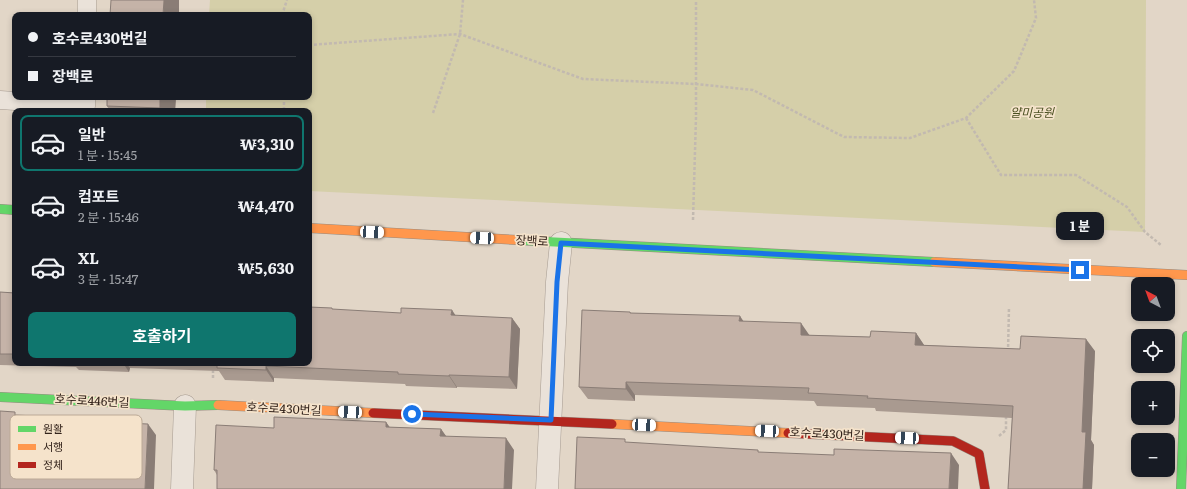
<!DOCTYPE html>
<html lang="ko">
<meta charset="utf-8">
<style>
:root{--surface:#171b24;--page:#20242c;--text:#f1f3f6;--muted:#9ea1a6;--line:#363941;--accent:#0f766e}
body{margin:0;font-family:Literata,"Noto Sans KR",serif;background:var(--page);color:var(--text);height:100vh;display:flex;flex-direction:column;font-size:15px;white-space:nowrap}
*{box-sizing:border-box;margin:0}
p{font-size:13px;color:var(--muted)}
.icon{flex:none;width:22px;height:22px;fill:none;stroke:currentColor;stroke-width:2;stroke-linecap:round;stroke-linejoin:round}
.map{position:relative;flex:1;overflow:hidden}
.drawer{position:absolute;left:12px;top:108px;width:300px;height:258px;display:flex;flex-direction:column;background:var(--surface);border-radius:8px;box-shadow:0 2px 6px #0003}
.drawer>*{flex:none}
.top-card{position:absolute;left:12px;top:12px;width:300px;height:88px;border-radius:8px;box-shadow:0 2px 6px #0003;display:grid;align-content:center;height:88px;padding:0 16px;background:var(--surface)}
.needle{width:26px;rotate:319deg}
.fabs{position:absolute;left:1131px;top:277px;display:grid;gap:8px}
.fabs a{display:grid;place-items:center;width:44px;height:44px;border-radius:8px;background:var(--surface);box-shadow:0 2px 6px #0003;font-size:20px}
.end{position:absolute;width:18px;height:18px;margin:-9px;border:5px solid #1a73e8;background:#fff;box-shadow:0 0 0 2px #fff}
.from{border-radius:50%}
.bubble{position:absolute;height:28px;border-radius:8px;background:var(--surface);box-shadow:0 2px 6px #0003;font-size:13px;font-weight:700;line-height:28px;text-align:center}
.car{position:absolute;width:12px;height:24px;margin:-12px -6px;border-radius:5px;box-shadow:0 0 3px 1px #0007;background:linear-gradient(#fff 24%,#345 0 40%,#fff 0 76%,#345 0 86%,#fff 0)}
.top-card b{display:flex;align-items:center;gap:14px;height:38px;font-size:15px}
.top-card b+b{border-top:1px solid var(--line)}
.top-card i{width:10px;height:10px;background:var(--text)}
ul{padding:7px 0 0;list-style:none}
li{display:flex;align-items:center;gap:12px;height:56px;margin:0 8px 6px;padding:0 8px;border:2px solid transparent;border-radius:8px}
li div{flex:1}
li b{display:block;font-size:15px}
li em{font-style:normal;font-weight:700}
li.current{border-color:var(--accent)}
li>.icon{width:36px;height:36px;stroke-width:1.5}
.primary-button{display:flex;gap:8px;margin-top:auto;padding:8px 16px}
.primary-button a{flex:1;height:46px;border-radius:8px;background:var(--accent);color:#fff;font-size:16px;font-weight:700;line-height:46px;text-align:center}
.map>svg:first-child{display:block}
.green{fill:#d5cfa9}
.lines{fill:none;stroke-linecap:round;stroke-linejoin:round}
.lane-casing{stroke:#a69b91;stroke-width:19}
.street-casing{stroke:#a69b91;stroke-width:23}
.fast-casing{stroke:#968b81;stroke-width:10}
.slow-casing{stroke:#968b81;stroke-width:10}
.jam-casing{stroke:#968b81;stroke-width:10}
.path{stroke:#c2b9b0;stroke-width:2.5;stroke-dasharray:3 2;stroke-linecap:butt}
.lane{stroke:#eae2d9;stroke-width:18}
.street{stroke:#eae2d9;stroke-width:22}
.fast{stroke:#63d668;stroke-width:9}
.slow{stroke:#ff974d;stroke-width:9}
.jam{stroke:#b3261e;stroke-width:9}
.wall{fill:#a99a90}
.shaded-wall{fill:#8a7d76}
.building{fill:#c5b3a8;stroke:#8a7d76}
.route{stroke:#1a73e8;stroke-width:5}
.labels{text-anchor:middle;stroke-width:3.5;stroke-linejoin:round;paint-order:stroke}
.park-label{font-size:12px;font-style:italic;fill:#4b5021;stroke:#f5e3cb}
.street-label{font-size:12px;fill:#33231b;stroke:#f5e3cb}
.key{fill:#f5e3cb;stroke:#bba996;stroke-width:1}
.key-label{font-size:11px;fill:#33231b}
</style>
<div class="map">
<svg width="1187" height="489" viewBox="0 0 1187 489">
<rect width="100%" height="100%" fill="#e2d6c7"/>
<path class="green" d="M 210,0 L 1146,0 L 1145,232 L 309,191 L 309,111 L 206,111 L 206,97 L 309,97 L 309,15 L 209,15 Z"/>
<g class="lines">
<defs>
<path id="lane" d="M 87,15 L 87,0
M 0,100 L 86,106 L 86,97"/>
<path id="street" d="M 182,489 L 185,406
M 547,489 L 557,282 L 561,243"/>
<path id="fast" d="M 0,209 L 15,210
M 517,240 L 934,262
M 0,397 L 185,406 L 218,405
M 1181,489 L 1187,336"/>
<path id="slow" d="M 309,228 L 517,240
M 934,262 L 1187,275
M 218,405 L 373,413
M 612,424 L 788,433"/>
<path id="jam" d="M 373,413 L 612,424
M 788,433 L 953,441 L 979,454 L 985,489"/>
</defs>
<use href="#lane" class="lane-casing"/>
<use href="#street" class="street-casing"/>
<use href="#fast" class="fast-casing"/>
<use href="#slow" class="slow-casing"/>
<use href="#jam" class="jam-casing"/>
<path class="path" d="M 282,15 L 287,0
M 309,45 L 460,34 L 583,79 L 696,84 L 753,90 L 844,137 L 910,138 L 966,118 L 1014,71 L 1036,18 L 1034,0
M 284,97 L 284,111
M 433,113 L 460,34 L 463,0
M 966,118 L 1001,175 L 1076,175 L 1127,207 L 1145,232 L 1161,245
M 693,220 L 696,117 L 696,0
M 1008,352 L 1009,307
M 213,378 L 213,363
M 999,436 L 1006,430 L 1006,415"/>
<use href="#lane" class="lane"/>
<use href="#street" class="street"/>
<use href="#fast" class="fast"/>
<use href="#slow" class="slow"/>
<use href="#jam" class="jam"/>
</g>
<path class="wall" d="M 107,97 L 176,97 L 175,111 L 110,111 L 107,106 Z
M 0,292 L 15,293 L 15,363 L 309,363 L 333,310 L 455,316 L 512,318 L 520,329 L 517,389 L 457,387 L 457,388 L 406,386 L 405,384 L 274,378 L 274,382 L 225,380 L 219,371 L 130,368 L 129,372 L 79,370 L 76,367 L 0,365 Z
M 630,312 L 631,313 L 743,321 L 810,335 L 870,337 L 916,333 L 924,345 L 1020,349 L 1095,351 L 1091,440 L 1094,445 L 1092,489 L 1008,489 L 1012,418 L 876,411 L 875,408 L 817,406 L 814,401 L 635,395 L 635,401 L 588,399 L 579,387 Z
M 386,422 L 389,427 L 441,429 L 446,437 L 514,450 L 217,475 L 214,470 L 274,428 Z"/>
<path class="shaded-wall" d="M 164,0 L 179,0 L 179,15 L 163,15 Z
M 160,97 L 176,97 L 175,111 L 162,111 L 160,108 Z
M 452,310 L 460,322 L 451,315 Z
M 740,316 L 748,328 L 739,321 Z
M 512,318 L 520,329 L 517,389 L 509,377 Z
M 801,323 L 810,336 L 801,335 Z
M 916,333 L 924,345 L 915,345 Z
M 1086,339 L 1095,351 L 1091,440 L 1094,445 L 1092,489 L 1083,489 L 1082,432 Z
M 123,363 L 126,363 L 130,368 L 129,372 Z
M 266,366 L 274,378 L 274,382 L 266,370 Z
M 449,375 L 457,387 L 457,388 L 449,376 Z
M 626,382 L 635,395 L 635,401 L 626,389 Z
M 386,422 L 394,433 L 386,427 Z
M 148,424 L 156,435 L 154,489 L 145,489 Z
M 441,429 L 449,440 L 440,436 Z
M 506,438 L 514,450 L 512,489 L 504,489 Z
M 951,453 L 959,465 L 958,489 L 949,489 Z"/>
<path class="building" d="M 111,0 L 164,0 L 163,15 L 110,15 Z
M 107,97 L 160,97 L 160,108 L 107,106 Z
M 0,292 L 15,293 L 15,354 L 0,354 Z
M 309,307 L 332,308 L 332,309 L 401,313 L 401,308 L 452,310 L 451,315 L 512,318 L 509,377 L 449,375 L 449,376 L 398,374 L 398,372 L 266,366 L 266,370 L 217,368 L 217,363 L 309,363 Z
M 582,310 L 630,312 L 630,313 L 740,316 L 739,321 L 801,323 L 801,335 L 870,337 L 871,331 L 916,333 L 915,345 L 1020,349 L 1021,336 L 1086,339 L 1082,432 L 1086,432 L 1083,489 L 1008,489 L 1013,406 L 867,398 L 868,396 L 808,393 L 809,388 L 626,382 L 626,389 L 579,387 Z
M 0,411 L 15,412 L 15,415 L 78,418 L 77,421 L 148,424 L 145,489 L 0,489 Z
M 274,417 L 386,422 L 386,427 L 441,429 L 440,436 L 506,438 L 504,489 L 217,489 L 217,470 L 214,470 L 216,425 L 274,428 Z
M 577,437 L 625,439 L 625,442 L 758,450 L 758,452 L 834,455 L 834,449 L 951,453 L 949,489 L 575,489 Z"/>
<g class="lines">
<path class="route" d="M 412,414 L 551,420 L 557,282 L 561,243 L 1080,270"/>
</g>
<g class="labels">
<g class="park-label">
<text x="1032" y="117">얄미공원</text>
</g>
<g class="street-label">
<text transform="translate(532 241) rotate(3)" y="4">장백로</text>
<text transform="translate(92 401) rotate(3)" y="4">호수로446번길</text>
<text transform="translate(284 409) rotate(3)" y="4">호수로430번길</text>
<text transform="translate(827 434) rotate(3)" y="4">호수로430번길</text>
</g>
</g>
<rect x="10" y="415" width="132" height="64" rx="6" class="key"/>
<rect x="18" y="426" width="18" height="6" fill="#63d668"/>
<rect x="18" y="444" width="18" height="6" fill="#ff974d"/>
<rect x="18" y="462" width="18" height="6" fill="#b3261e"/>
<g class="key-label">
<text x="43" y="433">원활</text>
<text x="43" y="451">서행</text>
<text x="43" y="469">정체</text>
</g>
</svg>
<div class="fabs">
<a><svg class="needle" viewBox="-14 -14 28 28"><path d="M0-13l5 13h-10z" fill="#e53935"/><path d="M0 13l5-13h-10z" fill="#9ea1a6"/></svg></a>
<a><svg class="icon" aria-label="locate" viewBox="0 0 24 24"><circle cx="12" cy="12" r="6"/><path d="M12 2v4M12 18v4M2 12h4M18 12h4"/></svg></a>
<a>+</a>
<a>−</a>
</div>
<i class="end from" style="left:412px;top:414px"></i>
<i class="end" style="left:1080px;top:270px"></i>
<div class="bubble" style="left:1056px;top:212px;width:48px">1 분</div>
<i class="car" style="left:372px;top:232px;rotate:93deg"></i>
<i class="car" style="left:482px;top:238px;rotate:273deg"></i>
<i class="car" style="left:350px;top:412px;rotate:273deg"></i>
<i class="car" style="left:644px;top:425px;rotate:93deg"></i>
<i class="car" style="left:767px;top:431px;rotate:273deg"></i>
<i class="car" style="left:907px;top:438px;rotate:273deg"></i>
<div class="top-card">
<b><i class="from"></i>호수로430번길</b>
<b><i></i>장백로</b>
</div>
<section class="drawer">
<ul>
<li class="current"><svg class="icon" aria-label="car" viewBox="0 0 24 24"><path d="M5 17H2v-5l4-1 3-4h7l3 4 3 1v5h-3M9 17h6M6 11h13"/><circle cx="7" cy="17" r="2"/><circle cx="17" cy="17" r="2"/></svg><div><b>일반</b><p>1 분 · 15:45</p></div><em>₩3,310</em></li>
<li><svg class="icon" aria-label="car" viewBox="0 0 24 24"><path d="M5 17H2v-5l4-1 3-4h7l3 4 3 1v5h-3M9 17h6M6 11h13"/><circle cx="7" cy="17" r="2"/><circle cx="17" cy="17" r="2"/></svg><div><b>컴포트</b><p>2 분 · 15:46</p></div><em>₩4,470</em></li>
<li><svg class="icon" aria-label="car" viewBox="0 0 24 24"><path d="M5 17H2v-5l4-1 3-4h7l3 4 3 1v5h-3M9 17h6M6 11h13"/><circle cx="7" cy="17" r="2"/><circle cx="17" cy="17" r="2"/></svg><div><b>XL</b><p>3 분 · 15:47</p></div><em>₩5,630</em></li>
</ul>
<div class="primary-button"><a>호출하기</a></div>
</section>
</div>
